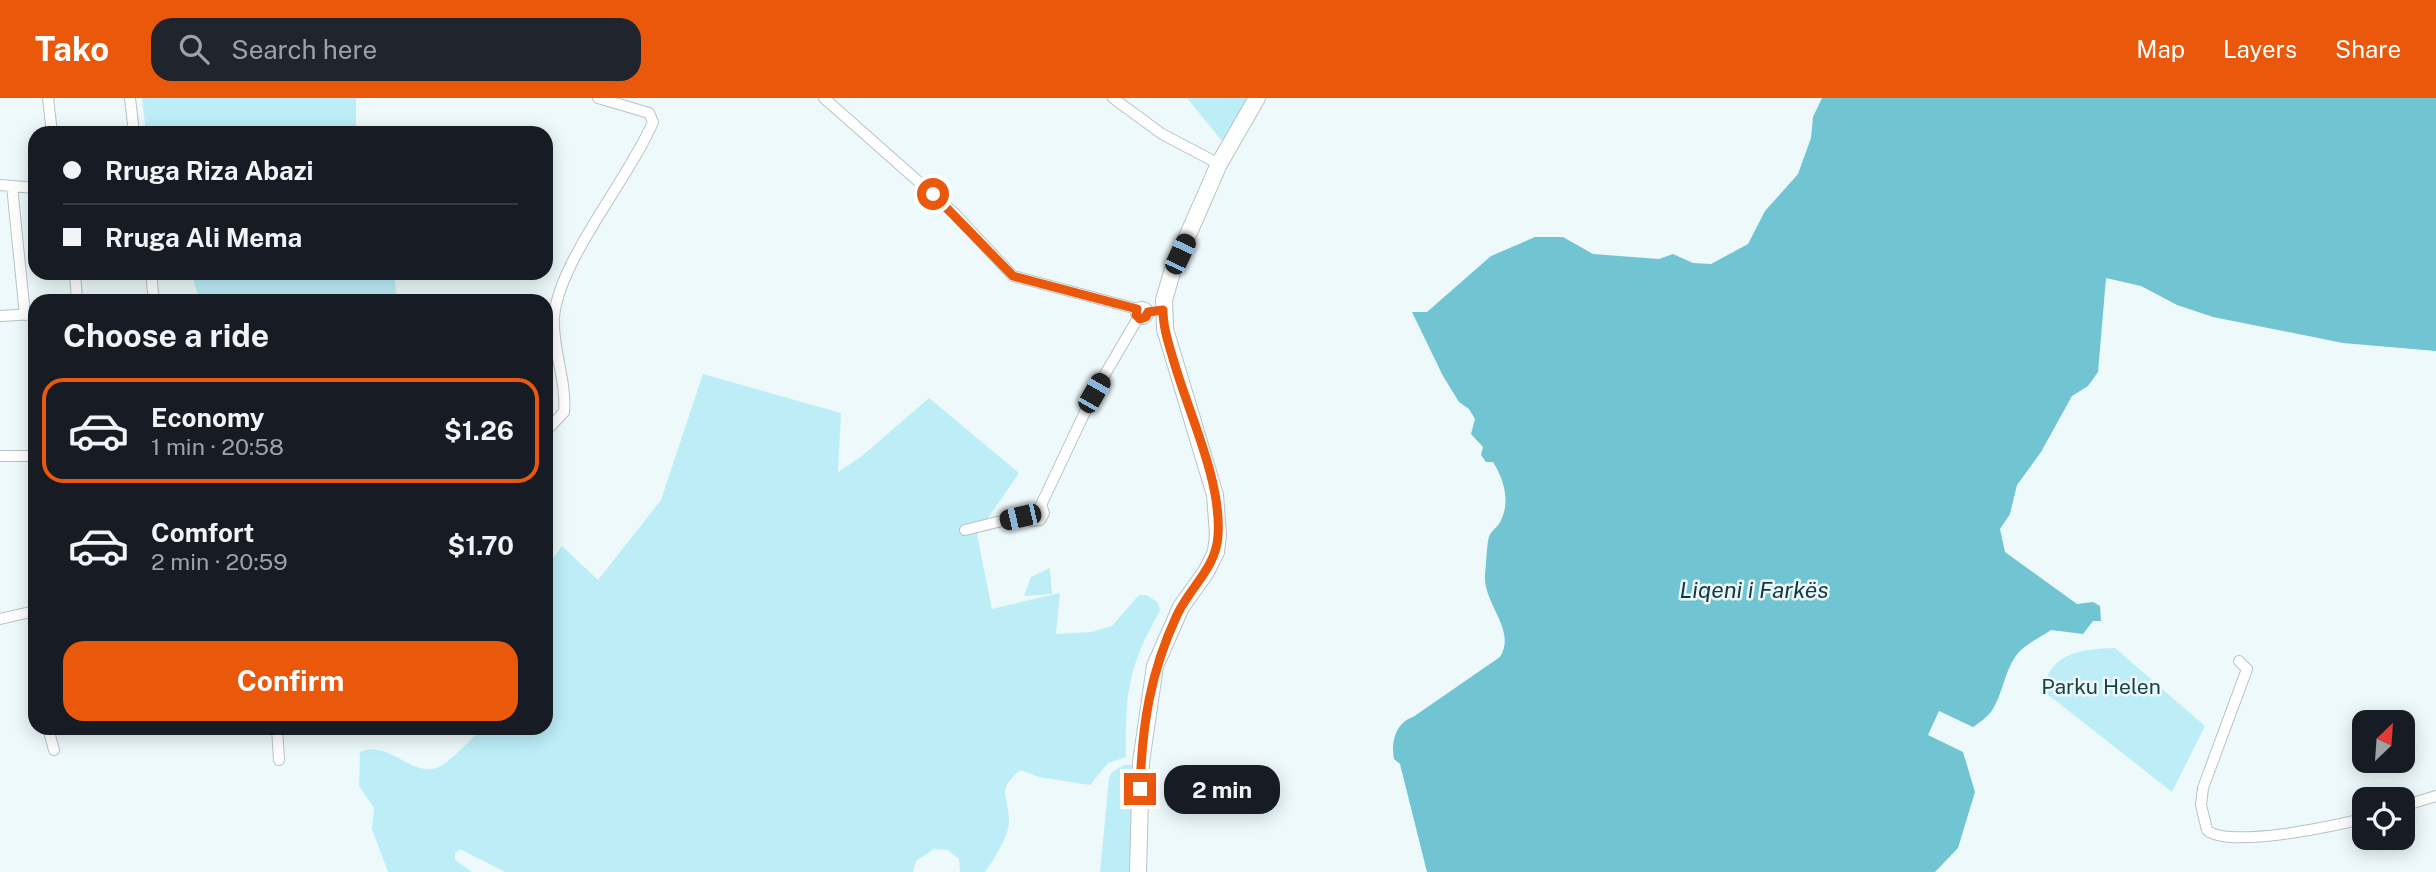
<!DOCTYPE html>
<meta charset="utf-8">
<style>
:root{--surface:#171b24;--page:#20242c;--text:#f1f3f6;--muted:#9ea1a6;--line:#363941;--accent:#ea580c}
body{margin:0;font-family:"Public Sans",sans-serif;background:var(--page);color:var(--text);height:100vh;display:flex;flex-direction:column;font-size:26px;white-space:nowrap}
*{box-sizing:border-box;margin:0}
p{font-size:23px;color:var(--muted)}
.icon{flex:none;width:38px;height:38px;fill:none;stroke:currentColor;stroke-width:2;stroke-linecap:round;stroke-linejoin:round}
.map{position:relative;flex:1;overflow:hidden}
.sheet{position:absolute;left:28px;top:196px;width:525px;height:441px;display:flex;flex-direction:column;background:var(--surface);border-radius:21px;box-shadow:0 4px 18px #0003}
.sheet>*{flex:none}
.guide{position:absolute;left:28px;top:28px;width:525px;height:154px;border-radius:21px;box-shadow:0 4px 18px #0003;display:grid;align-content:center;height:154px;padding:0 35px;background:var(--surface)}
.needle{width:46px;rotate:25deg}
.buttons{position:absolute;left:2352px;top:612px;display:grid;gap:14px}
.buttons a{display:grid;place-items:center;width:63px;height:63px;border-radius:14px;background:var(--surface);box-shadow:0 4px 18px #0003;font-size:35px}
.end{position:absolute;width:32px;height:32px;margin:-16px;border:9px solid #ea580c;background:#fff;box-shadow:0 0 0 4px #fff}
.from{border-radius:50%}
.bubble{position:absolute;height:49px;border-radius:21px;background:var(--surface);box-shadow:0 4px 18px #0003;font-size:23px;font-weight:700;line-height:49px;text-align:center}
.car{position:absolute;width:21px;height:42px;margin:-21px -10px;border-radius:9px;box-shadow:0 0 5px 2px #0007;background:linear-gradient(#222 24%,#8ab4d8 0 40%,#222 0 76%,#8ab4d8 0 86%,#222 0)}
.guide b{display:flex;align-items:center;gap:24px;height:66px;font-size:26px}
.guide b+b{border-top:2px solid var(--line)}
.guide i{width:18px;height:18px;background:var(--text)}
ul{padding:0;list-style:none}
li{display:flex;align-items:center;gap:21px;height:105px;margin:0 14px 10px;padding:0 21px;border:4px solid transparent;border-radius:21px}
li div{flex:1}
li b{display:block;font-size:26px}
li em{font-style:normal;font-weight:700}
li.active{border-color:var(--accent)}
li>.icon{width:63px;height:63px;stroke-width:1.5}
h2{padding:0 35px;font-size:32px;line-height:84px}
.cta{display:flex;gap:14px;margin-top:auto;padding:14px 35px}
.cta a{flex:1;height:80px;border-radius:21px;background:var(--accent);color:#fff;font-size:28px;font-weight:700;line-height:80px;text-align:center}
header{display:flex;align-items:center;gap:42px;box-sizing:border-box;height:98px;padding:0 35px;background:var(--accent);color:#fff}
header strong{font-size:33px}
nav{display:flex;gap:38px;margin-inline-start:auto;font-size:24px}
.search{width:490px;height:63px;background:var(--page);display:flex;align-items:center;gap:18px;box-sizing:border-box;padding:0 24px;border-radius:21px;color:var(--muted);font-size:26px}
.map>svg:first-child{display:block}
.green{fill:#bdeef8}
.water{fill:#71c4d2}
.pier{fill:#edf9fb}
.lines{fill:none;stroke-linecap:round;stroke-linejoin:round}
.street-casing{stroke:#b8c3c5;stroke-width:12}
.secondary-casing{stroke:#b8c3c5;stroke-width:18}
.street{stroke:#fff;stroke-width:10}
.secondary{stroke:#fff;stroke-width:16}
.route{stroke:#ea580c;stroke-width:9}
.labels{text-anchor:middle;stroke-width:5;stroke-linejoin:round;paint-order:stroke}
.park-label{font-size:21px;fill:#1a4147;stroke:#edf9fb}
.water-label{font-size:23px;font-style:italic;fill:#11393f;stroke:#edf9fb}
</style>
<header>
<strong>Tako</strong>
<div class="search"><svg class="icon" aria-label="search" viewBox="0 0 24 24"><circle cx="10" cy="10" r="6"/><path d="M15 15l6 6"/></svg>Search here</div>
<nav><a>Map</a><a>Layers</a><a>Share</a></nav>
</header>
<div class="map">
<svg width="2436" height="774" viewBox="0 0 2436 774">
<rect width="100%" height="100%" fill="#edf9fb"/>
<path class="green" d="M 142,0 L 356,0 L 356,35 L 146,35 Z
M 1187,0 L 1248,0 L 1222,43 Z
M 191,175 L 394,175 L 397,203 L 200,203 Z
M 703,276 L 841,315 L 838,374 L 862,358 L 929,300 L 1019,375 L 977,436 L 992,511 L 1060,495 L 1056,536 L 1091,534 L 1112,528 L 1139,497 L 1147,497 L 1158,505 L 1160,513 C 1128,569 1125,595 1126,659 L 1108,665 L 1090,687 L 1039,679 L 1020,672 C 996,694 1008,695 1009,722 C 1010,737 993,763 985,774 L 960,774 L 959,761 L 948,752 L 934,751 L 916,763 L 913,774 L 505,774 L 460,751 L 455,755 L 455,762 L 472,774 L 388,774 L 372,731 L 374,710 L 359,688 L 360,654 C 391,639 416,689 447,664 C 459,654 471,641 483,630 L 546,630 L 546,470 L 562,448 L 598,482 L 661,402 Z
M 1050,470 L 1052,496 L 1024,498 L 1031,479 Z
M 2115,550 L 2205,628 L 2172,694 L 2042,592 C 2052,554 2080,551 2115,550 Z
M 1124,667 L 1133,667 L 1133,774 L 1100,774 L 1109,680 L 1112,674 Z"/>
<path class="water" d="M 1822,0 L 2436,0 L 2436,253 L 2343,245 L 2213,219 L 2177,207 L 2141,188 L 2106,180 L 2098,274 L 2088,288 L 2072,298 L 2041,354 L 2017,387 L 2010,416 L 2000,431 L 2005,454 L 2077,506 L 2093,504 L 2100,508 L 2101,523 L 2093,523 L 2083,536 L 2051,532 C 2041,539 2027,545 2019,554 C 2004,571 2004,595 1991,614 C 1981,626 1968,629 1960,644 L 1975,694 L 1958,750 L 1935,774 L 1427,774 L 1400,666 L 1394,661 C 1391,645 1395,625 1413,619 L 1500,559 C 1517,532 1483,506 1485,477 C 1486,470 1487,443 1489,439 C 1490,434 1496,430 1499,426 C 1511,406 1505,383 1493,364 L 1486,364 L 1481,357 L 1483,349 L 1471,336 L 1475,321 L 1469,311 L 1459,304 L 1443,278 L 1412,214 L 1427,214 L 1491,158 L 1535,139 L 1563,139 L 1593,156 L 1659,161 L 1673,156 L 1693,165 L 1711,166 L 1748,146 L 1765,113 L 1798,76 L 1811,40 L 1813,19 Z"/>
<path class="pier" d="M 1939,613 L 1975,630 L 1964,645 L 1967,656 L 1928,637 Z"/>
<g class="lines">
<defs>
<path id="street" d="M 48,0 L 52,35
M 130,0 L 134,35
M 824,0 L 954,115 L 1013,178 L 1137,211
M 1113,0 L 1162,36 L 1219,66
M 0,87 L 35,90
M 12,88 L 25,217
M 75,175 L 77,203
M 151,175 L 154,203
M1136 215a6 6 0 1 1 12 0a6 6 0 1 1-12 0Z
M 0,218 L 35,216
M 546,333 L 564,314 C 567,283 552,251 554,219 C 559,162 630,79 653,24 L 649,15 L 598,0
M 0,358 L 35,358
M 1041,407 L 1094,295 L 1138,220
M 1026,417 L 1032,423 L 1040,422 L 1044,415 L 1041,407
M 965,432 L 1026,417
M 0,521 L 35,513
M 2239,563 L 2247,571 L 2203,690 L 2201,707 L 2207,732 C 2226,751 2338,728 2364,720
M 48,630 L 54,652
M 277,630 L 279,662
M 2403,708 L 2436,698"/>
<path id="secondary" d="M 1138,774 L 1141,664 L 1155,568 L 1181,509 L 1206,474 L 1216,454 L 1218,436 L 1215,397 L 1165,231 L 1164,202 L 1173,171 L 1219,66 L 1257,0"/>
</defs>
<use href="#street" class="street-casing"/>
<use href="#secondary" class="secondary-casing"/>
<use href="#street" class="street"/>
<use href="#secondary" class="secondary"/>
</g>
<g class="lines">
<path class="route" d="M 933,96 L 1013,178 L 1137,211 L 1136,217 L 1140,221 L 1146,219 L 1148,214 L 1163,212 C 1163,230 1169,247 1174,264 C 1189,316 1222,384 1218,438 C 1216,470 1190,489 1177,517 C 1150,575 1142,627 1140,691"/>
</g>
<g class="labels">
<g class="park-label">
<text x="2101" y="596">Parku Helen</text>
</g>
<g class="water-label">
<text x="1754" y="500">Liqeni i Farkës</text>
</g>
</g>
</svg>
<div class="buttons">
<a><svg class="needle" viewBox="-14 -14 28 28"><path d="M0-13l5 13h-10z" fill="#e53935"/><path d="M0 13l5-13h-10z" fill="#9ea1a6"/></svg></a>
<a><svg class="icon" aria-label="locate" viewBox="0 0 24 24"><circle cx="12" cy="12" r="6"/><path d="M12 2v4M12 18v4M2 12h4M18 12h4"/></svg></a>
</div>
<i class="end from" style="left:933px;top:96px"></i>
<i class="end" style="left:1140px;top:691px"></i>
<div class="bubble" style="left:1164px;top:667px;width:116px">2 min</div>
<i class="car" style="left:1180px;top:156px;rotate:25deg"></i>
<i class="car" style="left:1094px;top:295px;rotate:30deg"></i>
<i class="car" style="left:1020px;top:419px;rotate:257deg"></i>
<div class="guide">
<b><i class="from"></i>Rruga Riza Abazi</b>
<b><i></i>Rruga Ali Mema</b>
</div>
<section class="sheet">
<h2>Choose a ride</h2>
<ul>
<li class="active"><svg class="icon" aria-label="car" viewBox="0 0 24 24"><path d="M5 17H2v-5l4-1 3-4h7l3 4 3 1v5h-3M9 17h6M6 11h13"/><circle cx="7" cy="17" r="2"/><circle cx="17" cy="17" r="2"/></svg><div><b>Economy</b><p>1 min · 20:58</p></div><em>$1.26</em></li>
<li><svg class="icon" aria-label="car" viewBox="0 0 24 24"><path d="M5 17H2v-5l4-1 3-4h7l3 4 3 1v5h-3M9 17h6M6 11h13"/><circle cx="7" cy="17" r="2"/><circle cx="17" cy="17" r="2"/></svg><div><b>Comfort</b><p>2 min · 20:59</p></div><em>$1.70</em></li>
</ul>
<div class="cta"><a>Confirm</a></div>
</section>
</div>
